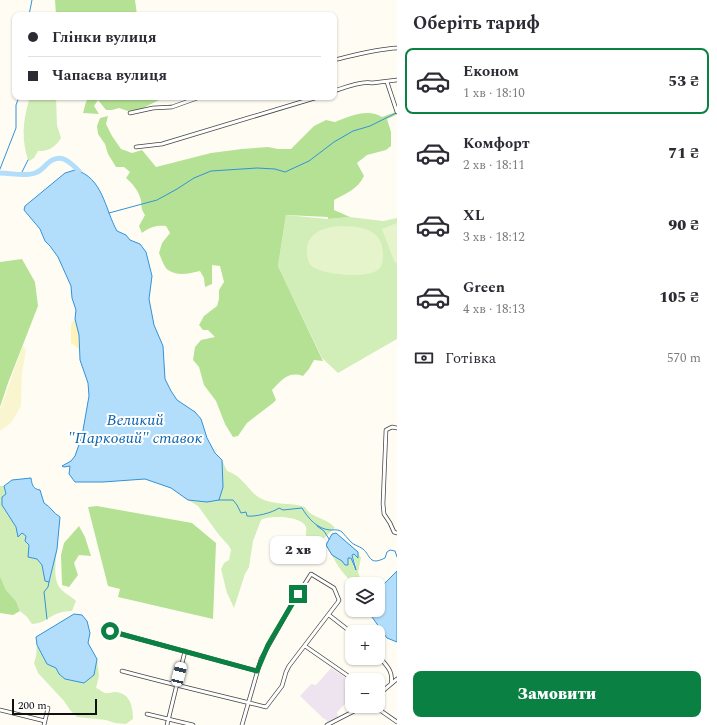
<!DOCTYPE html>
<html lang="uk">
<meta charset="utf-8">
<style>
:root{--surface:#fff;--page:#f2f2f3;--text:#2b2b33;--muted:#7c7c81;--line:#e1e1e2;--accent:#0b8043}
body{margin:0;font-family:Spectral,serif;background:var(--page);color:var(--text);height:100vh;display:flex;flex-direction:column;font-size:15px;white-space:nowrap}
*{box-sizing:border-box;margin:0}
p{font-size:13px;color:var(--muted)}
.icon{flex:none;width:22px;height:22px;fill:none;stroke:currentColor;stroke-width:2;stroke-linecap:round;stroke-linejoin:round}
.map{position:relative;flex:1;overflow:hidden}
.panel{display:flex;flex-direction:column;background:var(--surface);width:320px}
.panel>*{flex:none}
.guide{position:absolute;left:12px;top:12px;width:325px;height:88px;border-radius:8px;box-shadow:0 1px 3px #0004;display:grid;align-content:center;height:88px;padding:0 16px;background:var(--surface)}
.fabs{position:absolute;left:345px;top:577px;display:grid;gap:8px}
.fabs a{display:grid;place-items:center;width:40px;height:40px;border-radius:8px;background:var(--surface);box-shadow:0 1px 3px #0004;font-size:20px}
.scale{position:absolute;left:12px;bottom:10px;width:85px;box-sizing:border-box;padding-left:4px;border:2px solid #101010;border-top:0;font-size:11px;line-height:14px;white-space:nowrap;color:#101010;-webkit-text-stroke:3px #fff;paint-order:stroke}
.end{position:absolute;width:18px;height:18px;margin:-9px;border:5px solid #0b8043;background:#fff;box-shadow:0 0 0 2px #fff}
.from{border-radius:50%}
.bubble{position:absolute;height:28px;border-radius:8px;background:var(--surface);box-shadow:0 1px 3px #0004;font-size:13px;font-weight:800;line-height:28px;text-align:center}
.car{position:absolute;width:12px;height:24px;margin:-12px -6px;border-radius:5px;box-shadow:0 0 3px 1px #0007;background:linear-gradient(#fff 24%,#345 0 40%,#fff 0 76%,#345 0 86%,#fff 0)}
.guide b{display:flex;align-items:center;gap:14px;height:38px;font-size:15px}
.guide b+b{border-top:1px solid var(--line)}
.guide i{width:10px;height:10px;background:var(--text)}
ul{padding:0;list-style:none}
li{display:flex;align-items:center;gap:12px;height:66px;margin:0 8px 6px;padding:0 8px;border:2px solid transparent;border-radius:8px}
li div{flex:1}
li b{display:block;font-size:15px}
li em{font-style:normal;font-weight:800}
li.active{border-color:var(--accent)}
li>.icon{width:36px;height:36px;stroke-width:1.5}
h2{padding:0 16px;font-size:18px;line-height:48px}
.pay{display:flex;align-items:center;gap:10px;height:44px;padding:0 16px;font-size:15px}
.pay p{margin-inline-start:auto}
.primary-button{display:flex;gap:8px;margin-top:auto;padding:8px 16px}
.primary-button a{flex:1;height:46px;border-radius:8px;background:var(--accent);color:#fff;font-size:16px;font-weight:800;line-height:46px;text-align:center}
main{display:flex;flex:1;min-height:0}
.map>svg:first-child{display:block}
.industrial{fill:#eee4ef}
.farmland{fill:#f9f6cf}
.green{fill:#d2eeb8}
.forest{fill:#b5e195}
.sand{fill:#fff2bb}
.pitch{fill:#e5f4ca}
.water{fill:#b2defc;stroke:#3292da}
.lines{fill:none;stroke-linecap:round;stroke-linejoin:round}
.stream{stroke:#3292da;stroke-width:1}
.river{stroke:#b2defc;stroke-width:5}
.minor-casing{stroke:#434343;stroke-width:4.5}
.minor{stroke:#fff;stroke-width:3}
.route{stroke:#0b8043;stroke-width:5}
.labels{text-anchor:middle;stroke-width:4;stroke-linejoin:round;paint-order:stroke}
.water-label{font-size:16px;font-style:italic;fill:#0b63b0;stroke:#fff}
</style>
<main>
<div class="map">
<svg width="397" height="725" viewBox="0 0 397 725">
<rect width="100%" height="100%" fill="#fffdf3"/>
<path class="industrial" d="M 331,668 L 352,682 L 352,706 L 361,706 L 354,709 L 347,702 L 337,712 L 338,717 L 328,722 L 325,719 L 324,719 L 300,696 L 311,684 L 316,685 Z"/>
<path class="farmland" d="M 23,345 L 26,350 L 22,374 L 21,406 L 11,423 L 0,431 L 0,410 Z"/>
<path class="green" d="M 30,97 L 56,97 L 57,125 L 61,138 C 56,146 49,152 38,151 L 34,158 L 29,161 L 28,160 C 21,137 23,120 30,97 Z
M 286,215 L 328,219 L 350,217 L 383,221 L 397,218 L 397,339 L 338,373 L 322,358 L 278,266 Z
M 222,460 L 227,471 C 243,476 248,491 260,498 C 274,506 291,502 305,507 C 310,518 328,518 335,528 L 323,539 L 321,544 L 323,554 C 318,552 308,546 306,540 C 305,536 307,531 306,527 C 302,516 269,515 261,520 L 253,541 L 249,567 L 245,574 L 234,608 L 227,593 L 221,569 L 224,563 L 229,560 L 231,550 L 229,546 L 219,535 L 198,506 L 188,500 L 207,502 L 221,472 Z
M 0,486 L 4,486 L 6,494 L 3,497 L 2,505 L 16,527 L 18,536 L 22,532 C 29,540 28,549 32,558 L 37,559 L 42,565 L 45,581 L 49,582 L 57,549 C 56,560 52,580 61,589 C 65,594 71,596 76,601 L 72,611 C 67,611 61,612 56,614 C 46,619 44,623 32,624 L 27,617 L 20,611 L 16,601 L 6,590 L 0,576 Z
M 358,552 L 361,558 L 358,572 L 362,584 L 354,584 C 345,576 337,566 332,555 L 342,561 L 348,561 L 348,558 L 351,558 L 354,568 L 356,565 L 352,554 L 358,556 Z
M 37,645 L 47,663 L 56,668 L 59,674 L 65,679 L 84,683 L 94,675 L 97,659 L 99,676 L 96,688 C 99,689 102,692 105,693 C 108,694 112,692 115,692 C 130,693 133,706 133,719 L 126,724 L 115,723 L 106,720 L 77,717 L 70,710 L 64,701 L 38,673 L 34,663 L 36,656 Z"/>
<path class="forest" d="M 55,0 L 135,0 L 137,15 L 56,15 Z
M 89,97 L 165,97 L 141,109 L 128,111 L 119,108 L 112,110 L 106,110 L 98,100 L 94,106 L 99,114 L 83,113 L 86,102 Z
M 396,112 L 396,115 L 387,119 L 391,132 L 391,146 L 386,150 L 367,155 L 357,163 L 364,176 C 358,189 345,194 334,200 L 334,210 L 350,217 L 328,219 L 328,217 L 286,215 L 278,266 L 323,361 L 314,360 L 309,369 L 303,376 C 288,371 282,380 272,390 L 276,400 L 273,403 L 247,423 L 238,436 L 233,437 L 225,424 L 216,401 L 204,385 L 199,367 L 193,360 L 195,347 L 201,340 L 215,337 L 208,330 L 203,330 L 199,325 L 204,316 L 217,306 L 219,299 L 219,290 L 224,282 L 220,266 L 212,265 L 212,284 L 205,287 L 204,278 L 200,271 C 190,273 178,277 168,270 C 164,267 161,258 159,253 L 162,243 L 170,233 L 166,226 C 156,225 150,227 142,233 L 139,226 L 145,215 C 139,206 143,205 140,197 C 137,189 132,183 126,178 L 130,172 L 124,167 L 116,167 L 108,154 L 105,144 L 98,134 L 97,126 L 100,118 L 108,116 L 106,124 L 112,136 L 121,149 L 132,153 L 142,150 L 156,167 L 211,153 L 242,149 L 268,147 L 278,149 L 291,149 L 314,126 L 326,120 L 335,122 C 349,116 369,108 382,117 Z
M 22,259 L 35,282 L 38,306 L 8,383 L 0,407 L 0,262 Z
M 97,506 L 192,523 L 216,543 L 213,619 L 118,597 L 120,589 L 108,586 L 88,507 Z
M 79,526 L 85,537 L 91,556 L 79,555 L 74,563 L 78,575 L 69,587 L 62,585 L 61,555 L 64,543 Z
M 0,576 L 6,590 L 16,601 L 20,611 L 13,615 L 0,613 Z"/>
<path class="sand" d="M 75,319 L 79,335 L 79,349 L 71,343 L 71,325 Z"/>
<path class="pitch" d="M 397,223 L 397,262 L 395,263 L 382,229 Z
M 342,226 C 363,227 383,229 383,255 C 383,261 382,268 376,271 C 363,278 325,275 313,267 C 309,264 307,259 307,254 C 305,232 325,227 342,226 Z"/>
<path class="water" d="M 75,170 C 103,177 105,210 117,231 L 126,235 L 130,240 L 140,244 L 146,252 L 152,276 L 149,299 L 154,325 L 163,346 L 165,379 L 171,391 L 177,400 L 195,412 L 201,419 L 207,438 L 215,453 L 222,460 L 223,487 L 219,500 L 207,502 L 188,500 L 171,488 L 145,479 L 103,482 L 75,482 L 69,474 L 70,466 L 64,467 L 62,466 L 71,461 L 75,456 L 82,436 L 89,396 L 88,383 L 80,360 L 79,335 L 75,319 L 76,310 L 72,298 L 71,286 L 58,257 L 50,246 L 45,241 L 40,229 L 24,210 L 25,206 L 65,173 Z
M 31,478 C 32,485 33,489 40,490 L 44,503 C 51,507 53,513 60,517 L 57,549 L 49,582 L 45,581 L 42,565 L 37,559 L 28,557 L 29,545 L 25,541 L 26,536 L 22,533 L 18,537 L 16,527 L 2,505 L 2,497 L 6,494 L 4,486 L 12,480 Z
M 336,533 L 358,552 L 358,558 L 354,554 L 352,555 L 356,570 L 351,558 L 348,558 L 348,565 L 345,565 L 342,561 L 332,555 L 326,545 L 332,534 Z
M 397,571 L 397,642 L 387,638 L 367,610 L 378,610 L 378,590 Z
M 74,614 L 82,615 L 87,621 L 90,633 L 88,643 L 97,659 L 94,675 L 84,683 L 65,679 L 59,674 L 56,668 L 47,664 L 37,645 L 36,637 Z"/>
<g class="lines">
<path class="stream" d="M 29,15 L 32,0
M 0,169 L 16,128 L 16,105 L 19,97
M 21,174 L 28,160
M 109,213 L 157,200 L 177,189 L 194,178 L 211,171 L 257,168 L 275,169 L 285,172 L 309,161 L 334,142 L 353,131 L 370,126 L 396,113
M 219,500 L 233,500 L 237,505 L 241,513 L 246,512 L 247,516 C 255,517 272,513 279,508 L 283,510 L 302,508 C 308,518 317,529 330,530 C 334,530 338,529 342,532 C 345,535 347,538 350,541 C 353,545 359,546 363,549 C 371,556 369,566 385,558 L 387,552 L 390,550 L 395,551 L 397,557
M 317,526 L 324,531 L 329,539
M 47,619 L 44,592 L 48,587 L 49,582"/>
<path class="river" d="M 0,173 C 11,173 25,177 35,173 C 41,171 43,168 47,164 C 60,152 69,161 79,171"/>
<defs>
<path id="minor" d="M 334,60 C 355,55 375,49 397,48
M 387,82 L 397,112
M 334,91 C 343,88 363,80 372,83 L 397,80
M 130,113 L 153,108 L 172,107 L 200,97
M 136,147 L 162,144 L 318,97
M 397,428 L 392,427 L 386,430 L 383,504 L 384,514 L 390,523 L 394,532 L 397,533
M 329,615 L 352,633
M 110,631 L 257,671
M 305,646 L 354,680
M 378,655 C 385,665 394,670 391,684
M 122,671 C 170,684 218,695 266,707 L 282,686 L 286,672 L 289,666 L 338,602 L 339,600 L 334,588 L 311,574 L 292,604 L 261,659 L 242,725
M 378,695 L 397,679
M 374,706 L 397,722
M 0,710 L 45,721
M 147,714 L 193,725
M 44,725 L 48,708
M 167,725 L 185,651
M 327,725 L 364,706"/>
</defs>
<use href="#minor" class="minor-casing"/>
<use href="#minor" class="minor"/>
</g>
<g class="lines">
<path class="route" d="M 110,631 L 257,671 L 268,645 L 298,594"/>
</g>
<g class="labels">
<g class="water-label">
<text x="135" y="425">Великий<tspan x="135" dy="18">"Парковий" ставок</tspan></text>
</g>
</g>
</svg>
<div class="fabs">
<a><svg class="icon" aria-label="layers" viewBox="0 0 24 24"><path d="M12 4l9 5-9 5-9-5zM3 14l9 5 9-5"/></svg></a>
<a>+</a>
<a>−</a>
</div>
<div class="scale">200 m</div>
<i class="end from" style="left:110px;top:631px"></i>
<i class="end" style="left:298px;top:594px"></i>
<div class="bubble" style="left:270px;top:536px;width:56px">2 хв</div>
<i class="car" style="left:179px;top:674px;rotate:14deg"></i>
<div class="guide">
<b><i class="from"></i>Глінки вулиця</b>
<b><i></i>Чапаєва вулиця</b>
</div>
</div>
<section class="panel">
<h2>Оберіть тариф</h2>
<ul>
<li class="active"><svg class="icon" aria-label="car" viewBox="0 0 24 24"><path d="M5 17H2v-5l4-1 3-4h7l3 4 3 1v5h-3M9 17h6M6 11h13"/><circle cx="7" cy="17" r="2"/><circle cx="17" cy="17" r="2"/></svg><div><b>Економ</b><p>1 хв · 18:10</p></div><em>53 ₴</em></li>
<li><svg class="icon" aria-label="car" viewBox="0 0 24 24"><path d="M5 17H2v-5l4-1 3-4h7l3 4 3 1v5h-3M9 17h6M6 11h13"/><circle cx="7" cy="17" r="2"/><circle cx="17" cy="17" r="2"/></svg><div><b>Комфорт</b><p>2 хв · 18:11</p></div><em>71 ₴</em></li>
<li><svg class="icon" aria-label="car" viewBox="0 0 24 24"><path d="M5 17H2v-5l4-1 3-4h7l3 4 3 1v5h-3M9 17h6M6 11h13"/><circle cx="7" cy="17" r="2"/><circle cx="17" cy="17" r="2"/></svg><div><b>XL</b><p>3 хв · 18:12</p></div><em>90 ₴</em></li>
<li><svg class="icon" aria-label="car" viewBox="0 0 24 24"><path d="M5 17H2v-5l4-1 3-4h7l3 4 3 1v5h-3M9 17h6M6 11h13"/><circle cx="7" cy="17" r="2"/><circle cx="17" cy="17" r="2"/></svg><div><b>Green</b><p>4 хв · 18:13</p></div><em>105 ₴</em></li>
</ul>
<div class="pay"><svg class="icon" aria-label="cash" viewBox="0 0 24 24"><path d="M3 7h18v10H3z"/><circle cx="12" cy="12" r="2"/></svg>Готівка<p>570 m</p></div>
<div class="primary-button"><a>Замовити</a></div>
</section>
</main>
